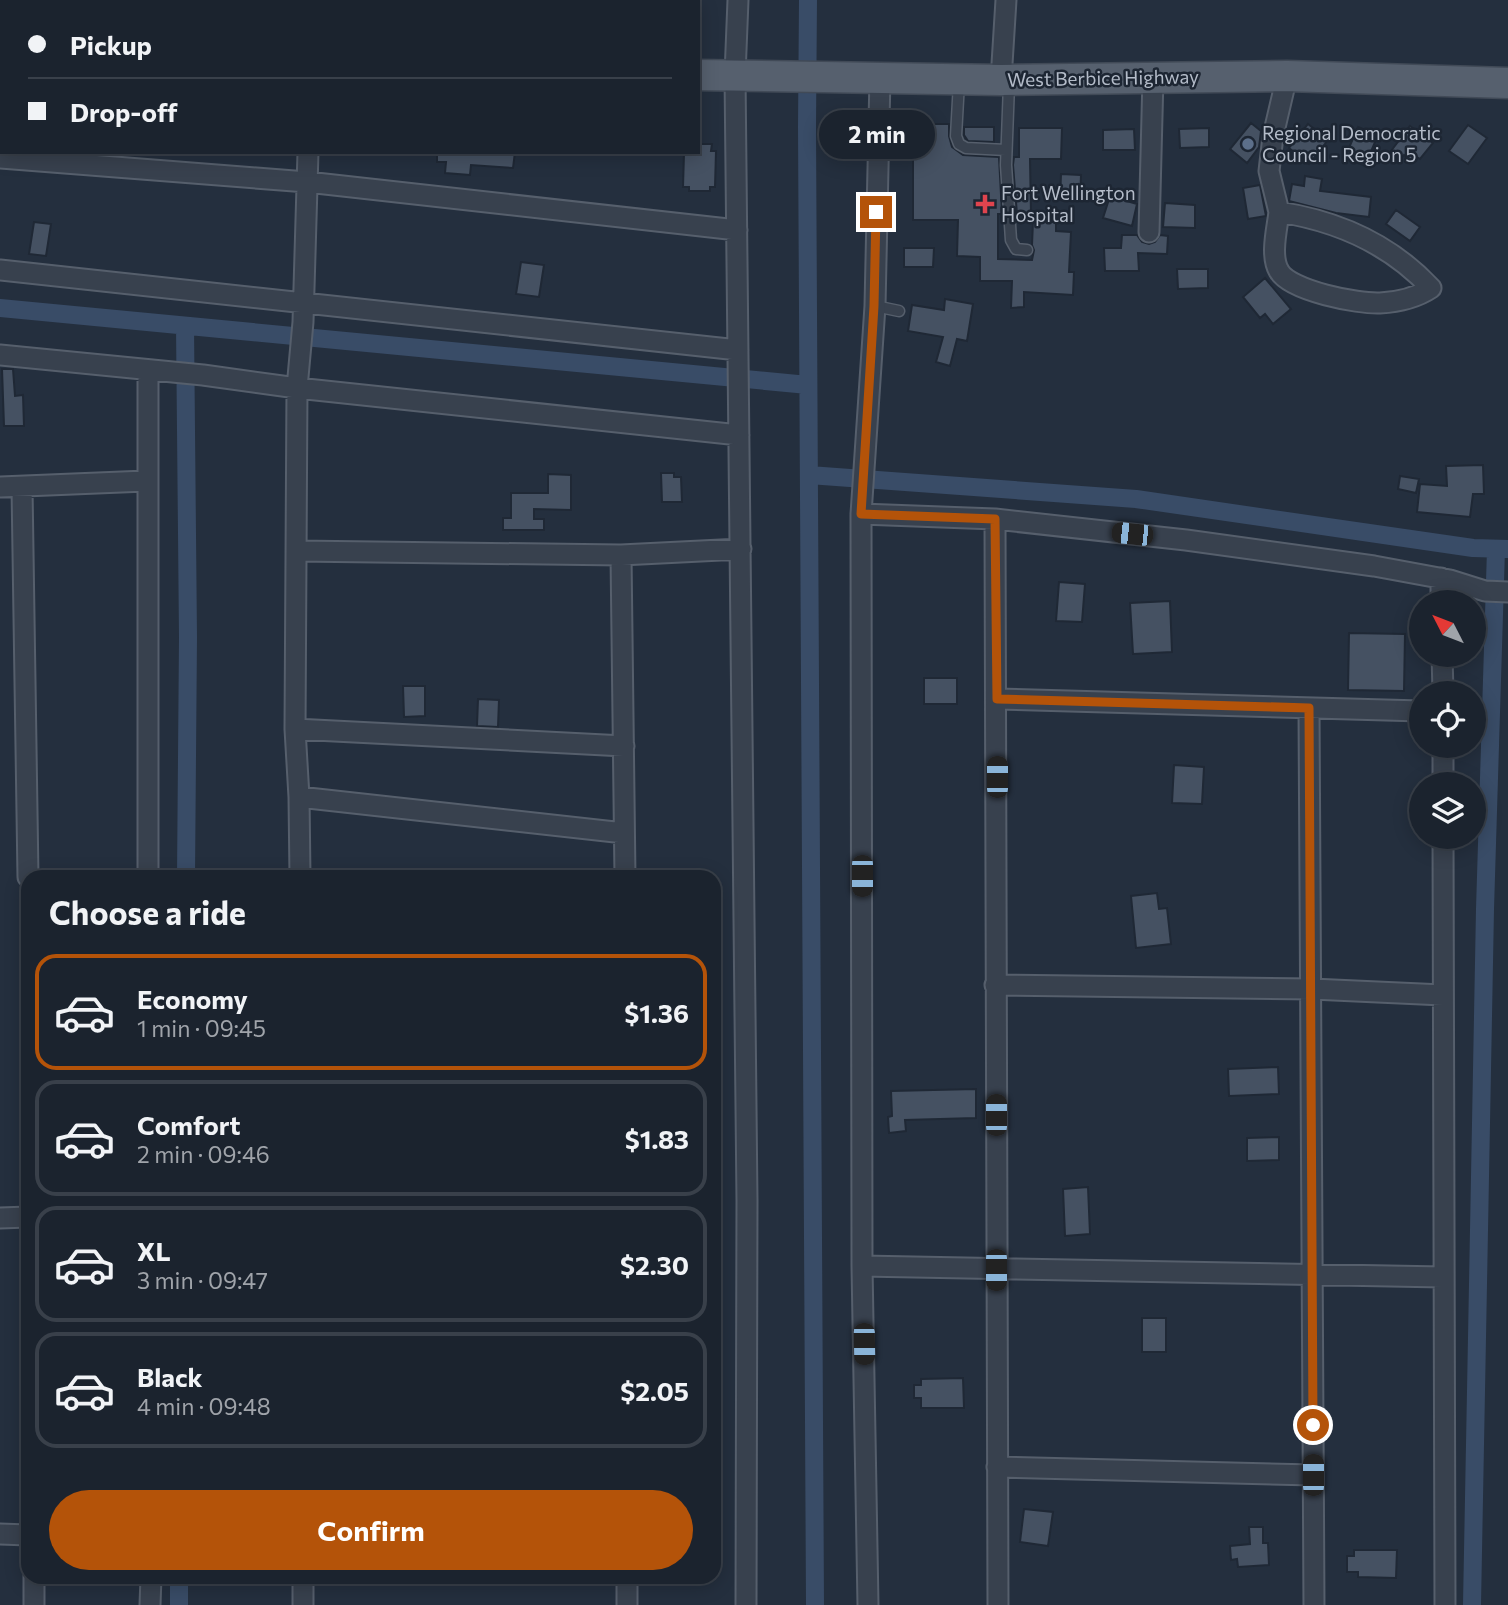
<!DOCTYPE html>
<meta charset="utf-8">
<style>
:root{--surface:#1b232e;--page:#242b36;--text:#f1f3f6;--muted:#a0a4aa;--line:#39404a;--accent:#b45309}
body{margin:0;font-family:Commissioner,sans-serif;background:var(--page);color:var(--text);height:100vh;display:flex;flex-direction:column;font-size:26px;white-space:nowrap}
*{box-sizing:border-box;margin:0}
p{font-size:23px;color:var(--muted)}
.icon{flex:none;width:38px;height:38px;fill:none;stroke:currentColor;stroke-width:2;stroke-linecap:round;stroke-linejoin:round}
.map{position:relative;flex:1;overflow:hidden}
.drawer{position:absolute;left:21px;top:870px;width:700px;height:714px;display:flex;flex-direction:column;background:var(--surface);border-radius:21px;box-shadow:0 4px 18px #0003,0 0 0 2px var(--line)}
.drawer>*{flex:none}
.guide{position:absolute;left:0px;top:0px;width:700px;height:154px;box-shadow:0 4px 18px #0003,0 0 0 2px var(--line);display:grid;align-content:center;height:154px;padding:0 28px;background:var(--surface)}
.needle{width:46px;rotate:312deg}
.tools{position:absolute;left:1409px;top:590px;display:grid;gap:14px}
.tools a{display:grid;place-items:center;width:77px;height:77px;border-radius:50%;background:var(--surface);box-shadow:0 4px 18px #0003,0 0 0 2px var(--line);font-size:35px}
.end{position:absolute;width:32px;height:32px;margin:-16px;border:9px solid #b45309;background:#fff;box-shadow:0 0 0 4px #fff}
.from{border-radius:50%}
.bubble{position:absolute;height:49px;border-radius:24px;background:var(--surface);box-shadow:0 4px 18px #0003,0 0 0 2px var(--line);font-size:23px;font-weight:700;line-height:49px;text-align:center}
.car{position:absolute;width:21px;height:42px;margin:-21px -10px;border-radius:9px;box-shadow:0 0 5px 2px #0007;background:linear-gradient(#222 24%,#8ab4d8 0 40%,#222 0 76%,#8ab4d8 0 86%,#222 0)}
.guide b{display:flex;align-items:center;gap:24px;height:66px;font-size:26px}
.guide b+b{border-top:2px solid var(--line)}
.guide i{width:18px;height:18px;background:var(--text)}
ul{padding:0;list-style:none}
li{display:flex;align-items:center;gap:21px;height:116px;margin:0 14px 10px;padding:0 14px;border:4px solid var(--line);border-radius:21px}
li div{flex:1}
li b{display:block;font-size:26px}
li em{font-style:normal;font-weight:700}
li.selected{border-color:var(--accent)}
li>.icon{width:63px;height:63px;stroke-width:1.5}
h2{padding:0 28px;font-size:32px;line-height:84px}
.primary-button{display:flex;gap:14px;margin-top:auto;padding:14px 28px}
.primary-button a{flex:1;height:80px;border-radius:42px;background:var(--accent);color:#fff;font-size:28px;font-weight:700;line-height:80px;text-align:center}
.map>svg:first-child{display:block}
.lines{fill:none;stroke-linecap:round;stroke-linejoin:round}
.canal{stroke:#394c67;stroke-width:18}
.building{fill:#455162;stroke:#1f2835;stroke-width:2}
.lane-casing{stroke:#565f6c;stroke-width:13}
.street-casing{stroke:#565f6c;stroke-width:23}
.primary-casing{stroke:#414a57;stroke-width:33}
.lane{stroke:#38414e;stroke-width:10}
.street{stroke:#38414e;stroke-width:19}
.primary{stroke:#56606e;stroke-width:30}
.route{stroke:#b45309;stroke-width:9}
.service-dot{fill:#5c6f8a;stroke:#1d2633;stroke-width:2.5}
.health-dot{fill:#e0444e;stroke:#1d2633;stroke-width:2.5}
.labels{text-anchor:middle;stroke-width:5;stroke-linejoin:round;paint-order:stroke}
.street-label{font-size:19px;fill:#b4bcc9;stroke:#1d2633}
.poi-label{font-size:19px;fill:#b4bcc9;stroke:#1d2633;text-anchor:start}
</style>
<div class="map">
<svg width="1508" height="1605" viewBox="0 0 1508 1605">
<rect width="100%" height="100%" fill="#242f3e"/>
<g class="lines">
<path class="canal" d="M 808,0 L 807,127 L 815,1605
M 0,308 L 808,385
M 185,326 L 188,637 L 186,877
M 809,475 L 1136,499 L 1473,548 L 1508,549
M 179,1605 L 179,1577
M 1472,1605 L 1485,909 L 1496,549"/>
</g>
<path class="building" d="M 1251,123 L 1261,131 L 1259,147 L 1247,163 L 1230,149 Z
M 924,124 L 949,124 L 949,136 L 952,147 L 963,155 L 999,157 L 1002,214 L 998,214 L 998,259 L 1032,260 L 1034,250 L 1032,245 L 1033,221 L 1056,222 L 1056,231 L 1071,232 L 1069,272 L 1074,272 L 1073,295 L 1024,292 L 1024,307 L 1011,308 L 1012,281 L 980,281 L 980,257 L 957,256 L 958,220 L 913,220 L 913,156 L 900,156 L 901,129 L 924,130 Z
M 1308,124 L 1328,140 L 1309,164 L 1289,148 Z
M 1468,125 L 1487,138 L 1468,164 L 1449,151 Z
M 1410,126 L 1433,143 L 1420,159 L 1415,156 L 1411,160 L 1404,155 L 1401,159 L 1391,151 Z
M 964,127 L 994,127 L 994,142 L 968,141 L 964,135 Z
M 1358,127 L 1378,135 L 1365,166 L 1345,157 Z
M 1019,128 L 1062,128 L 1061,159 L 1030,159 L 1031,214 L 1017,214 L 1013,165 L 1014,157 L 1019,157 Z
M 1209,128 L 1209,147 L 1180,148 L 1179,129 Z
M 1134,129 L 1135,150 L 1103,150 L 1103,130 Z
M 698,144 L 712,144 L 711,151 L 716,151 L 715,187 L 710,187 L 710,191 L 689,191 L 689,187 L 683,187 L 684,153 L 698,152 Z
M 437,152 L 515,152 L 513,168 L 471,165 L 470,175 L 445,173 L 446,162 L 437,162 Z
M 1061,174 L 1081,175 L 1080,201 L 1060,200 Z
M 1305,176 L 1322,179 L 1320,191 L 1371,197 L 1369,217 L 1336,213 L 1289,201 L 1292,184 L 1304,186 Z
M 1260,185 L 1266,216 L 1248,219 L 1243,188 Z
M 1110,196 L 1137,204 L 1132,226 L 1103,218 Z
M 1165,203 L 1195,205 L 1195,228 L 1163,227 Z
M 1396,210 L 1420,227 L 1410,241 L 1386,224 Z
M 34,222 L 51,224 L 46,256 L 29,254 Z
M 1122,235 L 1137,235 L 1142,242 L 1149,244 L 1155,242 L 1160,235 L 1168,236 L 1167,254 L 1138,253 L 1139,271 L 1105,271 L 1104,248 L 1121,248 Z
M 904,248 L 934,248 L 933,267 L 904,267 Z
M 521,262 L 544,265 L 539,297 L 516,294 Z
M 1177,269 L 1208,269 L 1208,288 L 1178,289 Z
M 1265,278 L 1291,309 L 1273,324 L 1265,314 L 1260,318 L 1243,297 Z
M 945,299 L 973,304 L 967,341 L 957,339 L 950,366 L 936,362 L 943,337 L 908,331 L 912,305 L 944,310 Z
M 2,369 L 13,369 L 15,396 L 23,395 L 24,426 L 4,426 Z
M 1483,465 L 1484,494 L 1473,494 L 1470,517 L 1417,512 L 1420,484 L 1447,486 L 1446,466 Z
M 661,473 L 674,473 L 674,477 L 681,477 L 682,502 L 662,502 Z
M 548,474 L 571,475 L 571,510 L 534,509 L 534,519 L 544,519 L 544,530 L 503,530 L 503,518 L 511,518 L 511,493 L 548,493 Z
M 1400,476 L 1419,479 L 1416,493 L 1398,489 Z
M 1059,582 L 1085,584 L 1082,622 L 1056,621 Z
M 1170,601 L 1172,652 L 1133,654 L 1130,603 Z
M 1349,633 L 1405,634 L 1404,691 L 1348,690 Z
M 924,678 L 957,678 L 957,704 L 924,704 Z
M 403,686 L 425,686 L 425,716 L 404,717 Z
M 478,699 L 499,700 L 498,727 L 477,726 Z
M 1174,765 L 1204,767 L 1202,804 L 1172,803 Z
M 1157,893 L 1159,909 L 1167,908 L 1171,944 L 1136,948 L 1131,896 Z
M 1278,1067 L 1279,1094 L 1229,1096 L 1228,1069 Z
M 976,1089 L 976,1118 L 905,1120 L 906,1131 L 889,1133 L 888,1117 L 892,1116 L 891,1091 Z
M 1279,1137 L 1279,1160 L 1247,1161 L 1247,1138 Z
M 1088,1187 L 1090,1234 L 1065,1236 L 1063,1189 Z
M 1142,1318 L 1166,1318 L 1166,1352 L 1142,1352 Z
M 963,1378 L 964,1408 L 921,1408 L 921,1398 L 914,1398 L 914,1385 L 921,1385 L 921,1379 Z
M 1024,1509 L 1053,1512 L 1048,1546 L 1020,1542 Z
M 1249,1527 L 1263,1527 L 1263,1543 L 1268,1543 L 1269,1565 L 1238,1567 L 1237,1559 L 1231,1560 L 1230,1546 L 1250,1544 Z
M 1354,1550 L 1397,1550 L 1396,1578 L 1358,1577 L 1358,1572 L 1347,1572 L 1347,1556 L 1354,1556 Z"/>
<g class="lines">
<defs>
<path id="lane" d="M 959,82 L 956,136 L 959,144 L 966,148 L 1006,150
M 1009,84 L 1006,165 L 1011,240 L 1016,249 L 1027,250
M 875,306 L 899,311"/>
<path id="street" d="M 72,0 L 72,2
M 738,0 L 735,75 L 747,1200 L 746,1605
M 1001,80 L 1006,0
M 0,158 L 307,182 L 737,230
M 1279,212 C 1277,229 1270,256 1279,271 C 1290,291 1358,304 1380,303 C 1398,302 1416,298 1431,288 C 1390,244 1338,221 1279,212 L 1269,171 L 1273,136 L 1287,76
M 1149,232 L 1153,77
M 0,270 L 738,350
M 0,355 L 203,375 L 297,388 L 739,435
M 148,370 L 148,877
M 0,487 L 146,481
M 22,487 L 28,877
M 861,514 L 995,519 L 1186,540 L 1374,566 L 1450,580 L 1485,591 L 1508,592
M 995,519 L 998,1605
M 297,551 L 621,555
M 1441,578 L 1441,602
M 1442,654 L 1443,693
M 997,699 L 1421,711
M 1309,708 L 1314,1605
M 295,729 L 624,746
M 1443,784 L 1443,746
M 299,797 L 624,833
M 1443,836 L 1445,1605
M 300,877 L 299,797 L 295,729 L 297,388 L 303,322 L 308,152
M 625,877 L 621,555 L 741,549
M 995,985 L 1312,989 L 1443,995
M 0,1218 L 28,1217
M 862,1266 L 1443,1277
M 997,1467 L 1313,1475
M 0,1534 L 28,1535
M 34,1577 L 34,1605
M 303,1577 L 303,1605
M 627,1577 L 627,1605
M 150,1605 L 151,1577
M 868,1605 L 862,1266 L 861,514 L 875,306 L 880,77"/>
<path id="primary" d="M 0,72 L 2,72
M 698,75 L 1001,80 L 1287,76 L 1508,83"/>
</defs>
<use href="#lane" class="lane-casing"/>
<use href="#street" class="street-casing"/>
<use href="#primary" class="primary-casing"/>
<use href="#lane" class="lane"/>
<use href="#street" class="street"/>
<use href="#primary" class="primary"/>
</g>
<g class="lines">
<path class="route" d="M 876,212 L 874,306 L 861,514 L 995,519 L 997,699 L 1309,708 L 1313,1425"/>
</g>
<circle class="service-dot" cx="1248" cy="144" r="7"/>
<path class="health-dot" d="M981.5 193.5h7v7h7v7h-7v7h-7v-7h-7v-7h7z"/>
<g class="labels">
<g class="street-label">
<text transform="translate(1103 78) rotate(-1)" y="7">West Berbice Highway</text>
</g>
<g class="poi-label">
<text x="1262" y="140">Regional Democratic<tspan x="1262" dy="22">Council - Region 5</tspan></text>
<text x="1001" y="200">Fort Wellington<tspan x="1001" dy="22">Hospital</tspan></text>
</g>
</g>
</svg>
<div class="tools">
<a><svg class="needle" viewBox="-14 -14 28 28"><path d="M0-13l5 13h-10z" fill="#e53935"/><path d="M0 13l5-13h-10z" fill="#a0a4aa"/></svg></a>
<a><svg class="icon" aria-label="locate" viewBox="0 0 24 24"><circle cx="12" cy="12" r="6"/><path d="M12 2v4M12 18v4M2 12h4M18 12h4"/></svg></a>
<a><svg class="icon" aria-label="layers" viewBox="0 0 24 24"><path d="M12 4l9 5-9 5-9-5zM3 14l9 5 9-5"/></svg></a>
</div>
<i class="end from" style="left:1313px;top:1425px"></i>
<i class="end" style="left:876px;top:212px"></i>
<div class="bubble" style="left:819px;top:110px;width:116px">2 min</div>
<i class="car" style="left:1132px;top:534px;rotate:276deg"></i>
<i class="car" style="left:997px;top:777px;rotate:0deg"></i>
<i class="car" style="left:862px;top:876px;rotate:180deg"></i>
<i class="car" style="left:996px;top:1115px;rotate:0deg"></i>
<i class="car" style="left:996px;top:1270px;rotate:180deg"></i>
<i class="car" style="left:864px;top:1344px;rotate:179deg"></i>
<i class="car" style="left:1313px;top:1475px;rotate:0deg"></i>
<div class="guide">
<b><i class="from"></i>Pickup</b>
<b><i></i>Drop-off</b>
</div>
<section class="drawer">
<h2>Choose a ride</h2>
<ul>
<li class="selected"><svg class="icon" aria-label="car" viewBox="0 0 24 24"><path d="M5 17H2v-5l4-1 3-4h7l3 4 3 1v5h-3M9 17h6M6 11h13"/><circle cx="7" cy="17" r="2"/><circle cx="17" cy="17" r="2"/></svg><div><b>Economy</b><p>1 min · 09:45</p></div><em>$1.36</em></li>
<li><svg class="icon" aria-label="car" viewBox="0 0 24 24"><path d="M5 17H2v-5l4-1 3-4h7l3 4 3 1v5h-3M9 17h6M6 11h13"/><circle cx="7" cy="17" r="2"/><circle cx="17" cy="17" r="2"/></svg><div><b>Comfort</b><p>2 min · 09:46</p></div><em>$1.83</em></li>
<li><svg class="icon" aria-label="car" viewBox="0 0 24 24"><path d="M5 17H2v-5l4-1 3-4h7l3 4 3 1v5h-3M9 17h6M6 11h13"/><circle cx="7" cy="17" r="2"/><circle cx="17" cy="17" r="2"/></svg><div><b>XL</b><p>3 min · 09:47</p></div><em>$2.30</em></li>
<li><svg class="icon" aria-label="car" viewBox="0 0 24 24"><path d="M5 17H2v-5l4-1 3-4h7l3 4 3 1v5h-3M9 17h6M6 11h13"/><circle cx="7" cy="17" r="2"/><circle cx="17" cy="17" r="2"/></svg><div><b>Black</b><p>4 min · 09:48</p></div><em>$2.05</em></li>
</ul>
<div class="primary-button"><a>Confirm</a></div>
</section>
</div>
